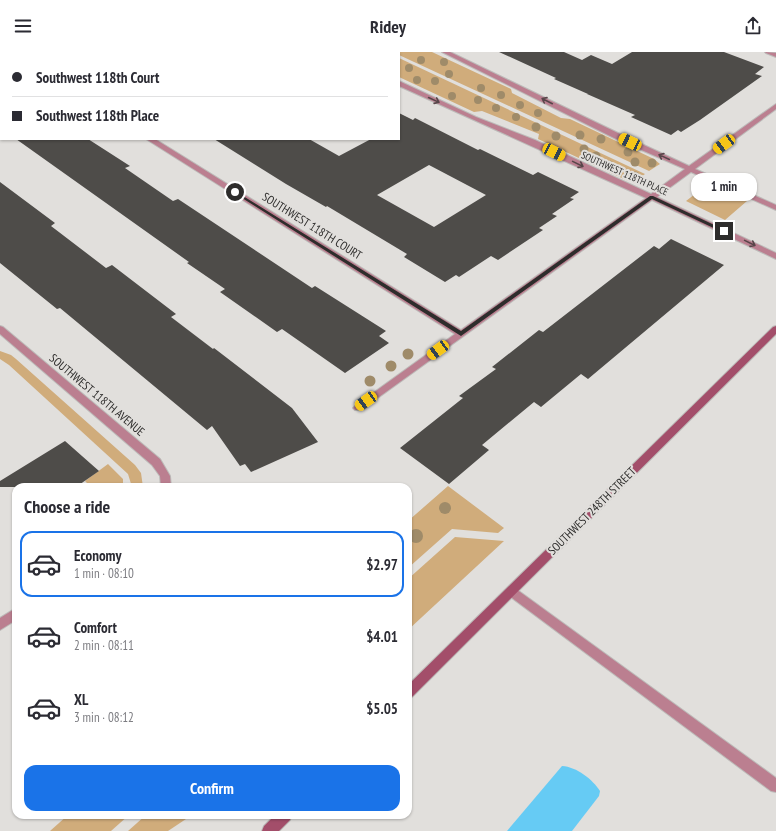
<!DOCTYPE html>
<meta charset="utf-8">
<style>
:root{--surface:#fff;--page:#f2f2f3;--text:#2b2b33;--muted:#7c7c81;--line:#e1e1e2;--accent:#1a73e8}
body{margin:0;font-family:"PT Sans Narrow",sans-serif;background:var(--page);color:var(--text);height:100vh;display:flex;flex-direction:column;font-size:15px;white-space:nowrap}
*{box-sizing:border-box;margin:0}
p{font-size:13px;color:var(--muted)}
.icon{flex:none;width:22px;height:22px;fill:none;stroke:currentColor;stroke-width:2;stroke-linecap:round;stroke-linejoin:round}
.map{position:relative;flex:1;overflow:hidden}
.sheet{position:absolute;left:12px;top:431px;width:400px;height:336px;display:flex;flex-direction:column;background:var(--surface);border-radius:12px;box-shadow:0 1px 3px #0004}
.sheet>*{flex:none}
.top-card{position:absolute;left:0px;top:0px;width:400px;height:88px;box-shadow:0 1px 3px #0004;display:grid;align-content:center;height:88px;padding:0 12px;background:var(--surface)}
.end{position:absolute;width:18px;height:18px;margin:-9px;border:5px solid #2e2d2c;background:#fff;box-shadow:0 0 0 2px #fff}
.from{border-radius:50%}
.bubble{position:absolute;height:28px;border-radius:12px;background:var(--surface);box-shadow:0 1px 3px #0004;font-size:13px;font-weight:600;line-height:28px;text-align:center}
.car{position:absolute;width:12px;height:24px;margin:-12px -6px;border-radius:5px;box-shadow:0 0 3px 1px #0007;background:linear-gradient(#f5c518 24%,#345 0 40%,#f5c518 0 76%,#345 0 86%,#f5c518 0)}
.top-card b{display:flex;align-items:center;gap:14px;height:38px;font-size:15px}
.top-card b+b{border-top:1px solid var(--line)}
.top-card i{width:10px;height:10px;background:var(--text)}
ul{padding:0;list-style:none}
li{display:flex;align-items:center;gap:12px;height:66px;margin:0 8px 6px;padding:0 4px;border:2px solid transparent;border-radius:12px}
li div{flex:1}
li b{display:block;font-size:15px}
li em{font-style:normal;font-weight:600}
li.active{border-color:var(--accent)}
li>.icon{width:36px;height:36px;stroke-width:1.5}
h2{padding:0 12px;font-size:18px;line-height:48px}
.action{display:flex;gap:8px;margin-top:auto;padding:8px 12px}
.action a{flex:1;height:46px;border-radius:12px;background:var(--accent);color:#fff;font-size:16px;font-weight:600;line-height:46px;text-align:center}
header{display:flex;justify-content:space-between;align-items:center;height:52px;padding:0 12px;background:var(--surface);font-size:18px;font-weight:600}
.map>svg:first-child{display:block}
.green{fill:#d0ac7b}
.water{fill:#66cbf4}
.building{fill:#4e4c49;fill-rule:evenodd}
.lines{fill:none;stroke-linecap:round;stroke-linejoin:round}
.street-casing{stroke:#bdbbb9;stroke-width:2}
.secondary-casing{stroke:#bdbbb9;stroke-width:2}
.street{fill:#bb7f90;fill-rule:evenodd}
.secondary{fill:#a34e6a;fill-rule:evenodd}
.tree{fill:#9f8b69}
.oneway{stroke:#58464a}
.route{fill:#2e2d2c}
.labels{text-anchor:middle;stroke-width:4;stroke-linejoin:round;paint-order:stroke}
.far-street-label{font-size:10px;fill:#2e2d2c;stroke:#e1dfdc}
.street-label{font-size:12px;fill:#2e2d2c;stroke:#e1dfdc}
</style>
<header><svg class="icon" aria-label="menu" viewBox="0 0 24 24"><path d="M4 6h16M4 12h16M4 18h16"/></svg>Ridey<svg class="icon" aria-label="share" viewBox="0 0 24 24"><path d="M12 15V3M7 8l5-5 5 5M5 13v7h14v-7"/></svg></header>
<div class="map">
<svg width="776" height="779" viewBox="0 0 776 779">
<rect width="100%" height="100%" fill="#e1dfdc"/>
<path class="green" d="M 393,0 L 432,0 L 511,37 L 512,41 L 561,66 L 570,67 L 654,107 L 660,112 L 649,119 L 399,3 L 399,1 Z
M 399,6 L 645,122 L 635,130 L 626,128 L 538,87 L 539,82 L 482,59 L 474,60 L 399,25 Z
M 708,132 L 713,133 L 747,149 L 725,168 L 686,149 Z
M 0,299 L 11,303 L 16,307 L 135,413 L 141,421 L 143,435 L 132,435 L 128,422 L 9,313 L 0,307 Z
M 108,412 L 123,427 L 123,435 L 91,435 L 85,429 Z
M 448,434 L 504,476 L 498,481 L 452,477 L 408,516 L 408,469 Z
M 455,485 L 504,489 L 408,578 L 408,527 Z
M 68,763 L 129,763 L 111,779 L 50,779 Z
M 146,763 L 192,763 L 168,779 L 128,779 Z"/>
<path class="water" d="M 562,714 C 577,715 592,727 600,739 L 599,744 L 572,779 L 507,779 Z"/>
<path class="building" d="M 499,0 L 564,0 L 582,8 L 591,3 L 612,12 L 632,0 L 724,0 L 764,15 L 755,22 L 762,24 L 700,68 L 681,80 L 678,78 L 671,83 L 631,65 L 635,63 L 587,42 L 588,42 L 554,27 L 556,26 Z
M 399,61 L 413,68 L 415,66 L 478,98 L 480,97 L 533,123 L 538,120 L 579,140 L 570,146 L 574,147 L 552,162 L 557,164 L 539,176 L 543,178 L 498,208 L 491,204 L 459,225 L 456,223 L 445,230 L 404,205 L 407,202 L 327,154 L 326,155 L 286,132 L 214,87 L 309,87 L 339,104 L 371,87 L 399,87 ZM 429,113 L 486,143 L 434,175 L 377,143 Z
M 16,87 L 88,87 L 130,114 L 125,116 L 173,149 L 178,147 L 312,236 L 315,234 L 386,279 L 379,284 L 389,291 L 345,321 L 282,277 L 277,280 L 220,240 L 225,237 L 187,211 L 189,210 Z
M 0,130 L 55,171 L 51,174 L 106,216 L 112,213 L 176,262 L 171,265 L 213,297 L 214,296 L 292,356 L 318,390 L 251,420 L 245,412 L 240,414 L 212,374 L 207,378 L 60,256 L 57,257 L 0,211 Z
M 671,187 L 724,213 L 588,327 L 581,322 L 541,355 L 534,350 L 482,393 L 489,398 L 449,432 L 400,396 L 463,346 L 459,344 L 496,317 L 492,315 L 539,278 L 543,280 L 654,194 L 659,197 Z
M 65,389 L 99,419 L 76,435 L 0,435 L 0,429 Z"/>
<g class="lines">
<defs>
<path id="street" d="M 9,0 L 17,0 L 17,1 L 9,1 Z
M 78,0 L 87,0 L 78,1 Z
M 337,0 L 345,0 L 345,1 L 337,1 Z
M 442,0 L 450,0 L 620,82 L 689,114 L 776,52 L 776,57 L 695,117 L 776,153 L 776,158 L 691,120 L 657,145 L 776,201 L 776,207 L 652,148 L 361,358 L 355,358 L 353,356 L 355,354 L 455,282 L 146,87 L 155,87 L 461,278 L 646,146 L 399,34 L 399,29 L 476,65 L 535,88 L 651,142 L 685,117 L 614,86 Z
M 765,0 L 776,1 L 776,5 L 766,1 Z
M 0,274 L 3,275 L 160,407 L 170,424 L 171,435 L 161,435 L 160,424 L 152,413 L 0,282 Z
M 512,535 L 516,537 L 776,726 L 776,740 L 771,739 L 508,543 L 506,540 L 508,537 Z
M 16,556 L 16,568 L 0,578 L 0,566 Z"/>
<path id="secondary" d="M 776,274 L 776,282 L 412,645 L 408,647 L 408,633 L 773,275 Z
M 275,763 L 292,763 L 290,768 L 279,779 L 262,779 L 264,774 Z"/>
</defs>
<use href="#street" class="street-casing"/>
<use href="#secondary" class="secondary-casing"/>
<use href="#street" class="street"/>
<use href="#secondary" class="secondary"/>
</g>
<g class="tree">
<circle cx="421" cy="8" r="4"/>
<circle cx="444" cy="10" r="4"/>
<circle cx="409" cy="16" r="4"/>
<circle cx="449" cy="22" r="4"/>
<circle cx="417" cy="28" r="4"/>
<circle cx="435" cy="29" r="4"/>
<circle cx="481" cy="36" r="4"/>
<circle cx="501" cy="43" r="4"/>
<circle cx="452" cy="44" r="4"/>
<circle cx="478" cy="48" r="4"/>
<circle cx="520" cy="53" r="4"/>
<circle cx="496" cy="56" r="4"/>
<circle cx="538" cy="61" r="4"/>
<circle cx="516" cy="65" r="4"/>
<circle cx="536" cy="75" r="4.5"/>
<circle cx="580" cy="83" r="4.5"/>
<circle cx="556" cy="84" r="4.5"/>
<circle cx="601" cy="87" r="4.5"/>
<circle cx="584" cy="97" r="4.5"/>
<circle cx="628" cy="100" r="4.5"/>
<circle cx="596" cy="104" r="4.5"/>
<circle cx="635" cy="110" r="4.5"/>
<circle cx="652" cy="111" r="4.5"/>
<circle cx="609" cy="113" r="4.5"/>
<circle cx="635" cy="124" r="4.5"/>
<circle cx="408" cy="302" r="5.5"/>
<circle cx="391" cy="314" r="5.5"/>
<circle cx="370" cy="329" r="5.5"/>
<circle cx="445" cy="456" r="6"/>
<circle cx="416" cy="484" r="7"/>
</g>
<defs><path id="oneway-shaft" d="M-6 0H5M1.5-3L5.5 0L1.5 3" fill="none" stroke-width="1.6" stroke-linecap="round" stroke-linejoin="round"/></defs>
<g class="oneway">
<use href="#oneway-shaft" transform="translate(434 48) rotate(25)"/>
<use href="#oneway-shaft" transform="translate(547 49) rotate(-153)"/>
<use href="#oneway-shaft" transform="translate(664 105) rotate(-155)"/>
<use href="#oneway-shaft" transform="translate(578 112) rotate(26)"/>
<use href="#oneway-shaft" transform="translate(750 191) rotate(26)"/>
</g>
<path class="route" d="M 235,139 L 461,279 L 650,144 L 653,144 L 727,179 L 722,180 L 652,147 L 461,284 L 234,141 L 233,140 Z"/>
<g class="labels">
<g class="far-street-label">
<text transform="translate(625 121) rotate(24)" y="4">SOUTHWEST 118TH PLACE</text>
</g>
<g class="street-label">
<text transform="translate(312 174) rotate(32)" y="4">SOUTHWEST 118TH COURT</text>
<text transform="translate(97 343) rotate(40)" y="4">SOUTHWEST 118TH AVENUE</text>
<text transform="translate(592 459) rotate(-45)" y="4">SOUTHWEST 248TH STREET</text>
</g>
</g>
</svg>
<i class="end from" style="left:235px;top:140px"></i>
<i class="end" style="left:724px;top:179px"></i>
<div class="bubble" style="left:691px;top:121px;width:66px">1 min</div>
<i class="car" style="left:630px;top:90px;rotate:295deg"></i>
<i class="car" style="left:724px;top:92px;rotate:234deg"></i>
<i class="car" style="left:554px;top:100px;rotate:116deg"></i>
<i class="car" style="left:438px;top:298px;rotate:234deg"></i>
<i class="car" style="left:366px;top:349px;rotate:235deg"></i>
<div class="top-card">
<b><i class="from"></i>Southwest 118th Court</b>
<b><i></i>Southwest 118th Place</b>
</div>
<section class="sheet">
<h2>Choose a ride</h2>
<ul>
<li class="active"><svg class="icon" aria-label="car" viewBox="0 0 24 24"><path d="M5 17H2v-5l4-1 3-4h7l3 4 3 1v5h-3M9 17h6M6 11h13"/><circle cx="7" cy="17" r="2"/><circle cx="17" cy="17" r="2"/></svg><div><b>Economy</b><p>1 min · 08:10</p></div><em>$2.97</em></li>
<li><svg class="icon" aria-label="car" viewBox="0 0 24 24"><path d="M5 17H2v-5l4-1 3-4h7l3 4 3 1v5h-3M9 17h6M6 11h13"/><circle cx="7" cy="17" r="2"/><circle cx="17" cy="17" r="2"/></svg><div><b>Comfort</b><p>2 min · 08:11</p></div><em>$4.01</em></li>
<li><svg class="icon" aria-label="car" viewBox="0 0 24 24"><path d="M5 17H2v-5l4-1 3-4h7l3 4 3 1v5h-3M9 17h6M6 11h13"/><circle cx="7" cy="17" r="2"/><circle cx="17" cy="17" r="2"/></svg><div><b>XL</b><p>3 min · 08:12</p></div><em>$5.05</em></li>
</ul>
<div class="action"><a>Confirm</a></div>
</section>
</div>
